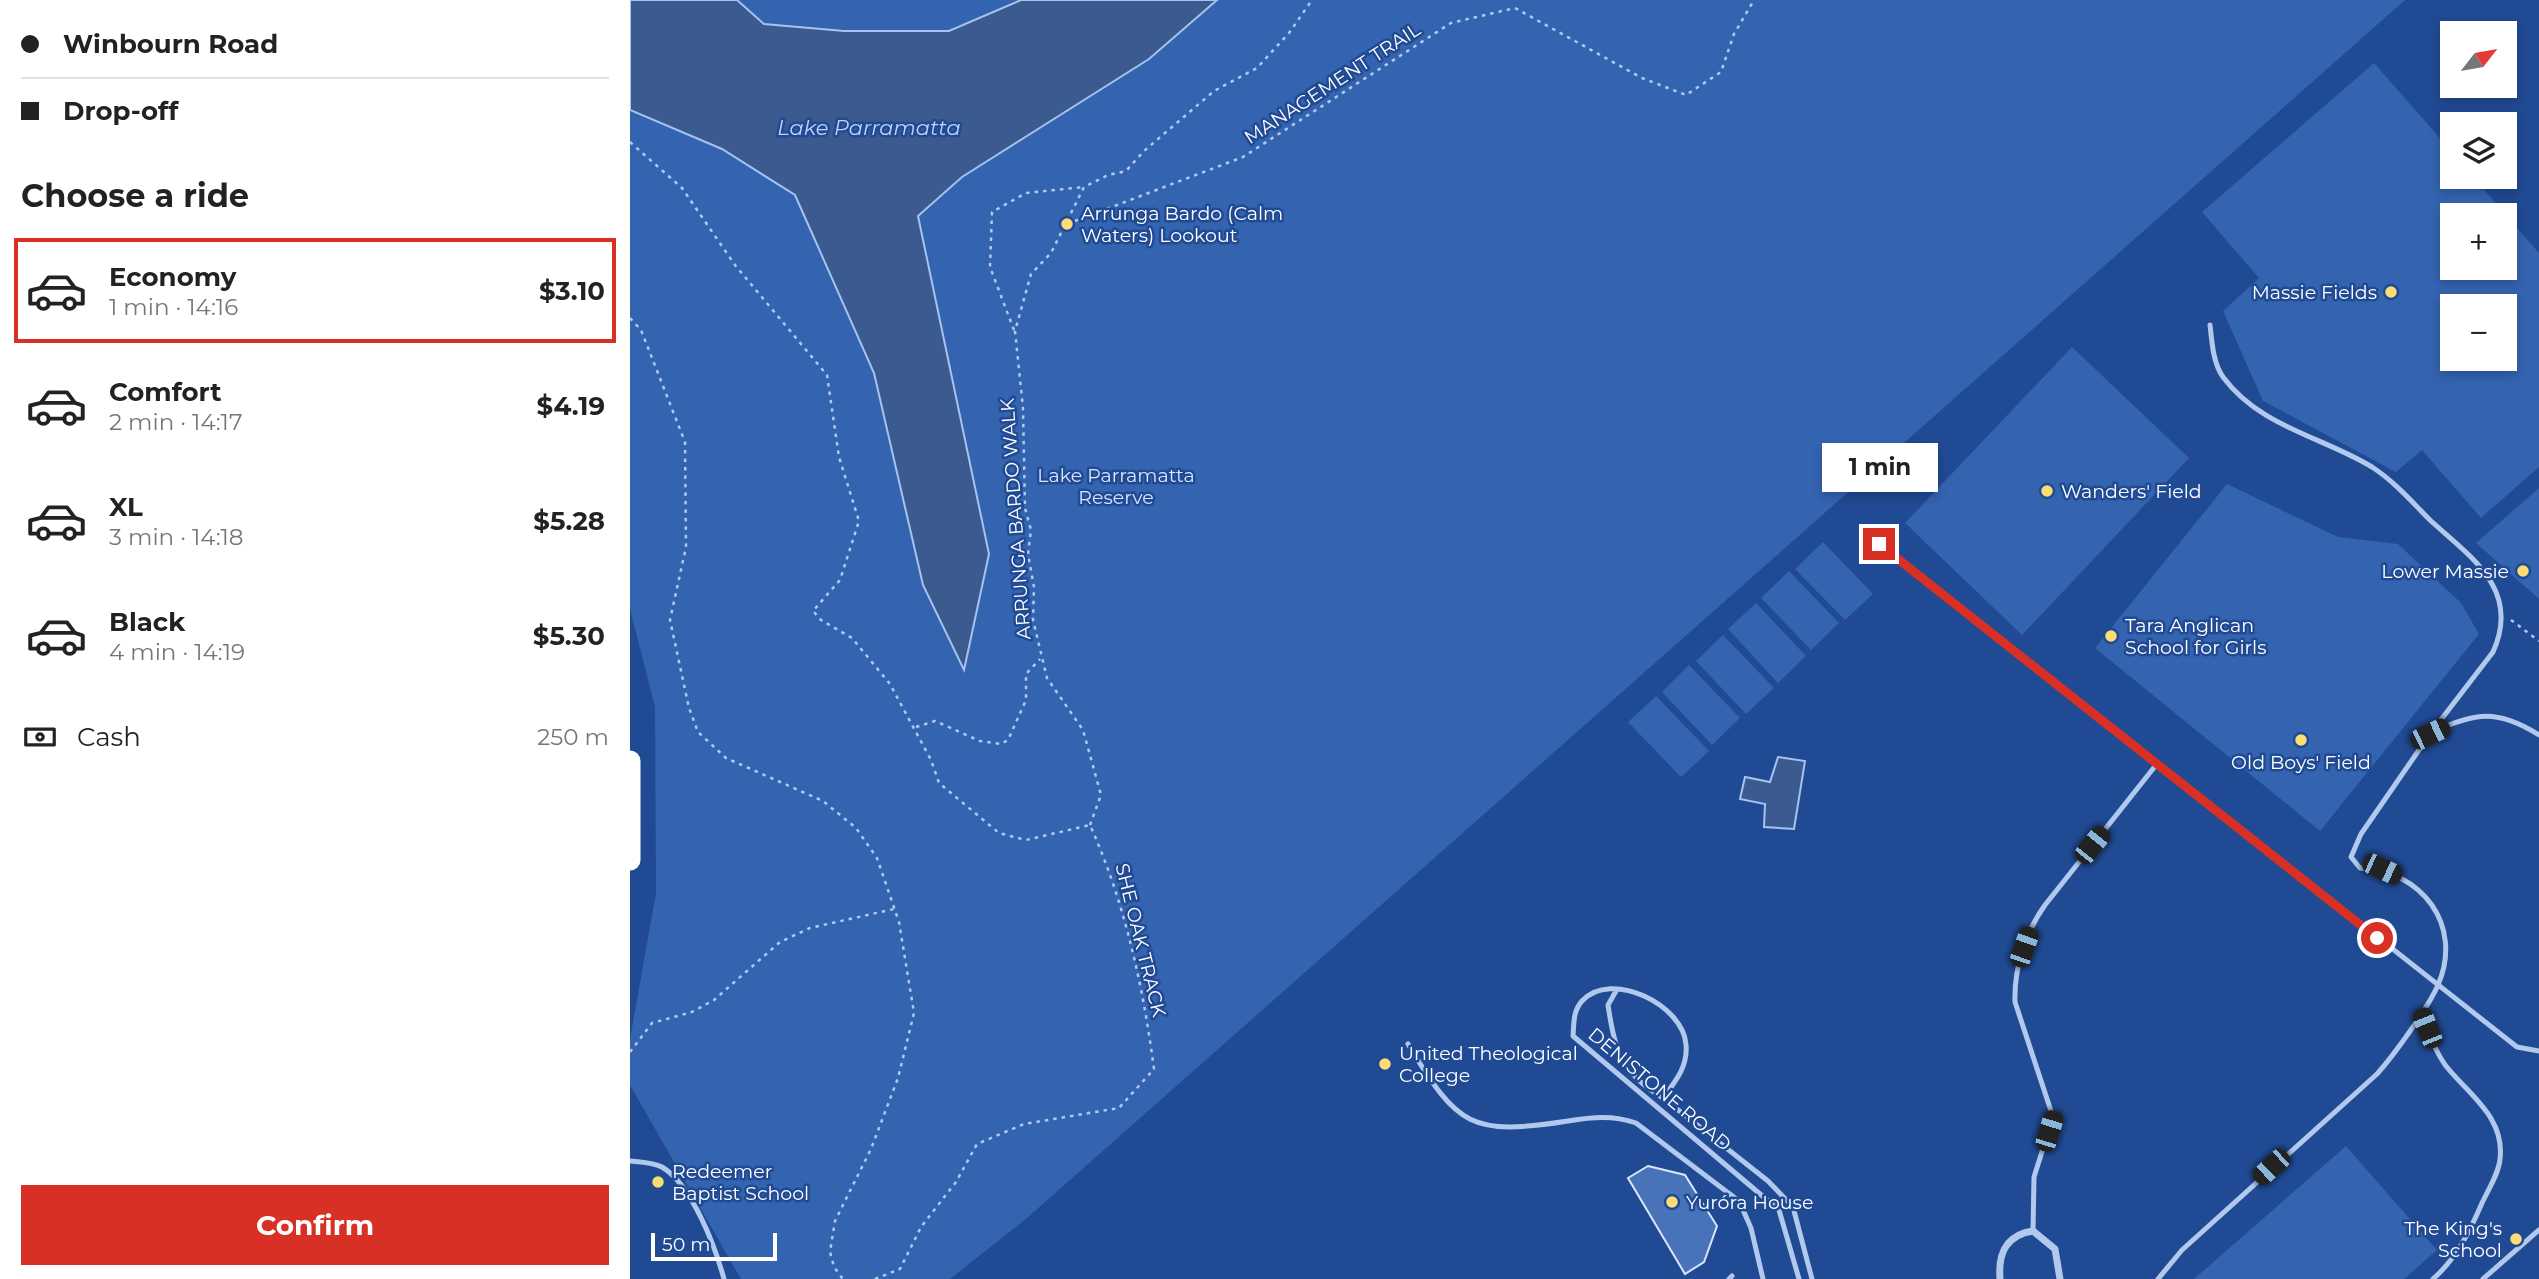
<!DOCTYPE html>
<meta charset="utf-8">
<style>
:root{--surface:#fff;--page:#f6f6f6;--text:#222;--muted:#767676;--line:#e0e0e0;--accent:#d93025}
body{margin:0;font-family:Montserrat,sans-serif;background:var(--page);color:var(--text);height:100vh;display:flex;flex-direction:column;font-size:26px;white-space:nowrap}
*{box-sizing:border-box;margin:0}
p{font-size:23px;color:var(--muted)}
.icon{flex:none;width:38px;height:38px;fill:none;stroke:currentColor;stroke-width:2;stroke-linecap:round;stroke-linejoin:round}
.map{position:relative;flex:1;overflow:hidden}
.drawer{display:flex;flex-direction:column;background:var(--surface);width:630px}
.drawer>*{flex:none}
.hud{display:grid;align-content:center;height:154px;padding:0 21px;background:var(--surface)}
.needle{width:46px;rotate:59deg}
.tools{position:absolute;left:1810px;top:21px;display:grid;gap:14px}
.tools a{display:grid;place-items:center;width:77px;height:77px;border-radius:0px;background:var(--surface);box-shadow:0 4px 10px #0003;font-size:35px}
.scale{position:absolute;left:21px;bottom:18px;width:126px;box-sizing:border-box;padding-left:7px;border:4px solid #fff;border-top:0;font-size:19px;line-height:24px;white-space:nowrap;color:#fff;-webkit-text-stroke:5px #204a93;paint-order:stroke}
.end{position:absolute;width:32px;height:32px;margin:-16px;border:9px solid #d93025;background:#fff;box-shadow:0 0 0 4px #fff}
.from{border-radius:50%}
.bubble{position:absolute;height:49px;border-radius:0px;background:var(--surface);box-shadow:0 4px 10px #0003;font-size:23px;font-weight:700;line-height:49px;text-align:center}
.car{position:absolute;width:21px;height:42px;margin:-21px -10px;border-radius:9px;box-shadow:0 0 5px 2px #0007;background:linear-gradient(#222 24%,#8ab4d8 0 40%,#222 0 76%,#8ab4d8 0 86%,#222 0)}
.hud b{display:flex;align-items:center;gap:24px;height:66px;font-size:26px}
.hud b+b{border-top:2px solid var(--line)}
.hud i{width:18px;height:18px;background:var(--text)}
ul{padding:0;list-style:none}
li{display:flex;align-items:center;gap:21px;height:105px;margin:0 14px 10px;padding:0 7px;border:4px solid transparent;border-radius:0px}
li div{flex:1}
li b{display:block;font-size:26px}
li em{font-style:normal;font-weight:700}
li.current{border-color:var(--accent)}
li>.icon{width:63px;height:63px;stroke-width:1.5}
h2{padding:0 21px;font-size:32px;line-height:84px}
.pay{display:flex;align-items:center;gap:18px;height:77px;padding:0 21px;font-size:26px}
.pay p{margin-inline-start:auto}
.cta{display:flex;gap:14px;margin-top:auto;padding:14px 21px}
.cta a{flex:1;height:80px;border-radius:0px;background:var(--accent);color:#fff;font-size:28px;font-weight:700;line-height:80px;text-align:center}
main{display:flex;flex:1;min-height:0}
.map>svg:first-child{display:block}
.green{fill:#3463b0;fill-rule:evenodd}
.water{fill:#3b5a8f;stroke:#a6c3ef;stroke-width:2}
.building{fill:#4973b9;stroke:#d8e5fa;stroke-width:2}
.lines{fill:none;stroke-linecap:round;stroke-linejoin:round}
.path{stroke:#b2c9ee;stroke-width:2.5;stroke-dasharray:3.5 5;stroke-linecap:butt}
.lane{stroke:#b2c9ee;stroke-width:5}
.street{stroke:#b2c9ee;stroke-width:7}
.highway{stroke:#fff;stroke-width:21}
.route{stroke:#d93025;stroke-width:9}
.poi-dot{fill:#fbdd73;stroke:#204a93;stroke-width:2.5}
.labels{text-anchor:middle;stroke-width:5;stroke-linejoin:round;paint-order:stroke}
.street-label{font-size:19px;fill:#fff;stroke:#204a93}
.poi-label{font-size:19px;fill:#fff;stroke:#204a93;text-anchor:start}
.park-label{font-size:19px;fill:#d8e5fa;stroke:#204a93}
.water-label{font-size:21px;font-style:italic;fill:#bfd4f4;stroke:#204a93}
</style>
<main>
<section class="drawer">
<div class="hud">
<b><i class="from"></i>Winbourn Road</b>
<b><i></i>Drop-off</b>
</div>
<h2>Choose a ride</h2>
<ul>
<li class="current"><svg class="icon" aria-label="car" viewBox="0 0 24 24"><path d="M5 17H2v-5l4-1 3-4h7l3 4 3 1v5h-3M9 17h6M6 11h13"/><circle cx="7" cy="17" r="2"/><circle cx="17" cy="17" r="2"/></svg><div><b>Economy</b><p>1 min · 14:16</p></div><em>$3.10</em></li>
<li><svg class="icon" aria-label="car" viewBox="0 0 24 24"><path d="M5 17H2v-5l4-1 3-4h7l3 4 3 1v5h-3M9 17h6M6 11h13"/><circle cx="7" cy="17" r="2"/><circle cx="17" cy="17" r="2"/></svg><div><b>Comfort</b><p>2 min · 14:17</p></div><em>$4.19</em></li>
<li><svg class="icon" aria-label="car" viewBox="0 0 24 24"><path d="M5 17H2v-5l4-1 3-4h7l3 4 3 1v5h-3M9 17h6M6 11h13"/><circle cx="7" cy="17" r="2"/><circle cx="17" cy="17" r="2"/></svg><div><b>XL</b><p>3 min · 14:18</p></div><em>$5.28</em></li>
<li><svg class="icon" aria-label="car" viewBox="0 0 24 24"><path d="M5 17H2v-5l4-1 3-4h7l3 4 3 1v5h-3M9 17h6M6 11h13"/><circle cx="7" cy="17" r="2"/><circle cx="17" cy="17" r="2"/></svg><div><b>Black</b><p>4 min · 14:19</p></div><em>$5.30</em></li>
</ul>
<div class="pay"><svg class="icon" aria-label="cash" viewBox="0 0 24 24"><path d="M3 7h18v10H3z"/><circle cx="12" cy="12" r="2"/></svg>Cash<p>250 m</p></div>
<div class="cta"><a>Confirm</a></div>
</section>
<div class="map">
<svg width="1909" height="1279" viewBox="0 0 1909 1279">
<rect width="100%" height="100%" fill="#204a93"/>
<path class="green" d="M 0,0 L 1775,0 L 397,1218 L 320,1279 L 111,1279 L 0,1085 L 0,1039 L 26,893 L 25,707 L 0,609 Z
M 1744,63 L 1822,152 L 1822,177 L 1843,177 L 1909,253 L 1909,467 L 1851,518 L 1792,450 L 1766,472 L 1633,401 L 1593,311 L 1629,278 L 1572,212 ZM 1822,215 L 1874,215 L 1874,268 L 1822,268 ZM 1822,306 L 1874,306 L 1874,359 L 1822,359 Z
M 1442,347 L 1559,458 L 1392,635 L 1275,523 Z
M 1597,484 L 1708,537 L 1768,544 L 1831,603 L 1849,634 L 1690,831 L 1465,648 Z
M 1909,488 L 1909,599 L 1846,543 Z
M 1193,542 L 1243,594 L 1215,620 L 1165,569 Z
M 1159,571 L 1209,623 L 1181,650 L 1131,598 Z
M 1126,603 L 1176,656 L 1148,683 L 1098,629 Z
M 1093,635 L 1144,688 L 1116,714 L 1066,661 Z
M 1059,665 L 1110,718 L 1082,745 L 1032,692 Z
M 1026,696 L 1079,751 L 1051,777 L 998,722 Z
M 1716,1146 L 1807,1250 L 1774,1279 L 1564,1279 Z"/>
<path class="water" d="M 0,0 L 107,0 L 134,24 L 214,31 L 319,31 L 391,0 L 587,0 L 519,59 L 332,177 L 288,216 L 359,554 L 334,670 L 293,585 L 244,373 L 165,195 L 92,149 L 0,110 Z
M 1148,757 L 1175,761 L 1164,829 L 1134,827 L 1135,804 L 1110,799 L 1115,777 L 1140,782 Z"/>
<path class="building" d="M 1018,1166 L 1055,1175 L 1087,1226 L 1074,1262 L 1055,1274 L 998,1178 Z"/>
<g class="lines">
<path class="path" d="M 0,142 L 52,188 L 105,265 L 197,375 L 209,457 L 229,521 L 210,580 L 183,611 L 191,620 L 222,638 L 260,684 L 301,760 L 309,783 L 369,833 L 396,840 L 460,825
M 437,224 L 613,157 L 821,23 L 885,8 L 1012,78 L 1056,95 L 1091,72 L 1104,34 L 1124,0
M 0,318 L 11,330 L 55,442 L 56,547 L 40,620 L 59,708 L 68,732 L 96,758 L 193,801 L 226,828 L 247,858 L 269,922 L 284,1013 L 268,1078 L 241,1149 L 205,1221 L 200,1252 L 204,1267 L 212,1278 L 216,1279
M 384,330 L 360,267 L 362,212 L 396,193 L 454,187
M 1881,620 L 1909,641
M 286,727 L 305,721 L 350,741 L 371,744 L 378,740 L 396,700 L 396,674 L 410,659
M 460,825 L 471,795 L 453,730 L 417,678 L 403,620 L 404,587 L 398,554 L 401,530 L 395,508 L 393,408 L 385,331 L 401,274 L 421,253 L 454,187 L 478,175 L 496,171 L 514,151 L 584,91 L 627,68 L 659,33 L 682,0
M 0,1052 L 22,1023 L 62,1012 L 84,1000 L 150,942 L 180,928 L 264,909
M 245,1279 L 270,1269 L 291,1227 L 326,1182 L 347,1144 L 394,1124 L 489,1108 L 524,1069 C 513,986 495,903 460,825"/>
<path class="lane" d="M 1249,544 L 1887,1047 L 1909,1051
M 1803,732 C 1845,712 1868,709 1909,735
M 986,991 L 978,1005 C 985,1051 991,1073 1033,1098
M 1790,1013 C 1798,1031 1804,1050 1816,1066 C 1839,1095 1875,1117 1870,1159 C 1869,1173 1858,1190 1852,1203 C 1840,1231 1826,1259 1803,1279
M 778,1044 C 828,1127 841,1136 938,1121 C 962,1117 983,1115 1006,1123 L 1109,1201 L 1121,1228 L 1133,1279
M 0,1161 C 11,1162 22,1162 32,1167 C 62,1185 85,1246 94,1279
M 1403,1231 L 1404,1177 L 1423,1117 L 1385,1002 C 1384,968 1395,933 1415,905 L 1526,765
M 1099,1279 L 1102,1276
M 1169,1279 L 1149,1210 L 943,1036 C 944,1023 943,1011 952,1001 C 981,969 1054,1005 1056,1045 C 1058,1067 1045,1082 1033,1098 L 1138,1181 L 1163,1207 L 1182,1279
M 1528,1279 L 1552,1250 L 1747,1074 C 1764,1055 1798,1008 1808,985 C 1834,925 1791,870 1730,868 L 1721,857 L 1731,834 L 1800,734 L 1863,652 C 1891,590 1842,558 1801,521 C 1782,502 1765,482 1742,467 C 1691,436 1630,427 1593,377 C 1583,363 1582,342 1580,325
M 1853,1279 L 1909,1230"/>
<path class="street" d="M 1370,1279 C 1368,1253 1376,1235 1403,1231 L 1425,1249 L 1430,1279"/>
<path class="highway" d="M 0,761 L 0,860"/>
</g>
<g class="lines">
<path class="route" d="M 1249,544 L 1747,938"/>
</g>
<g class="poi-dot">
<circle cx="437" cy="224" r="7"/>
<circle cx="1761" cy="292" r="7"/>
<circle cx="1417" cy="491" r="7"/>
<circle cx="1893" cy="571" r="7"/>
<circle cx="1481" cy="636" r="7"/>
<circle cx="1671" cy="740" r="7"/>
<circle cx="755" cy="1064" r="7"/>
<circle cx="28" cy="1182" r="7"/>
<circle cx="1042" cy="1202" r="7"/>
<circle cx="1886" cy="1239" r="7"/>
</g>
<g class="labels">
<g class="street-label">
<text transform="translate(702 83) rotate(-33)" y="7">MANAGEMENT TRAIL</text>
<text transform="translate(385 519) rotate(-94)" y="7">ARRUNGA BARDO WALK</text>
<text transform="translate(511 940) rotate(76)" y="7">SHE OAK TRACK</text>
<text transform="translate(1030 1089) rotate(40)" y="7">DENISTONE ROAD</text>
</g>
<g class="poi-label">
<text x="451" y="220">Arrunga Bardo (Calm<tspan x="451" dy="22">Waters) Lookout</tspan></text>
<text x="1747" y="299" text-anchor="end">Massie Fields</text>
<text x="1431" y="498">Wanders' Field</text>
<text x="1879" y="578" text-anchor="end">Lower Massie</text>
<text x="1495" y="632">Tara Anglican<tspan x="1495" dy="22">School for Girls</tspan></text>
<text x="1671" y="769" text-anchor="middle">Old Boys' Field</text>
<text x="769" y="1060">United Theological<tspan x="769" dy="22">College</tspan></text>
<text x="42" y="1178">Redeemer<tspan x="42" dy="22">Baptist School</tspan></text>
<text x="1056" y="1209">Yuróra House</text>
<text x="1872" y="1235" text-anchor="end">The King's<tspan x="1872" dy="22">School</tspan></text>
</g>
<g class="park-label">
<text x="486" y="482">Lake Parramatta<tspan x="486" dy="22">Reserve</tspan></text>
</g>
<g class="water-label">
<text x="239" y="135">Lake Parramatta</text>
</g>
</g>
</svg>
<div class="tools">
<a><svg class="needle" viewBox="-14 -14 28 28"><path d="M0-13l5 13h-10z" fill="#e53935"/><path d="M0 13l5-13h-10z" fill="#767676"/></svg></a>
<a><svg class="icon" aria-label="layers" viewBox="0 0 24 24"><path d="M12 4l9 5-9 5-9-5zM3 14l9 5 9-5"/></svg></a>
<a>+</a>
<a>−</a>
</div>
<div class="scale">50 m</div>
<i class="end from" style="left:1747px;top:938px"></i>
<i class="end" style="left:1249px;top:544px"></i>
<div class="bubble" style="left:1192px;top:443px;width:116px">1 min</div>
<i class="car" style="left:1800px;top:734px;rotate:64deg"></i>
<i class="car" style="left:1462px;top:845px;rotate:39deg"></i>
<i class="car" style="left:1752px;top:869px;rotate:115deg"></i>
<i class="car" style="left:1394px;top:947px;rotate:19deg"></i>
<i class="car" style="left:1797px;top:1028px;rotate:338deg"></i>
<i class="car" style="left:1419px;top:1131px;rotate:17deg"></i>
<i class="car" style="left:1641px;top:1167px;rotate:227deg"></i>
</div>
</main>
